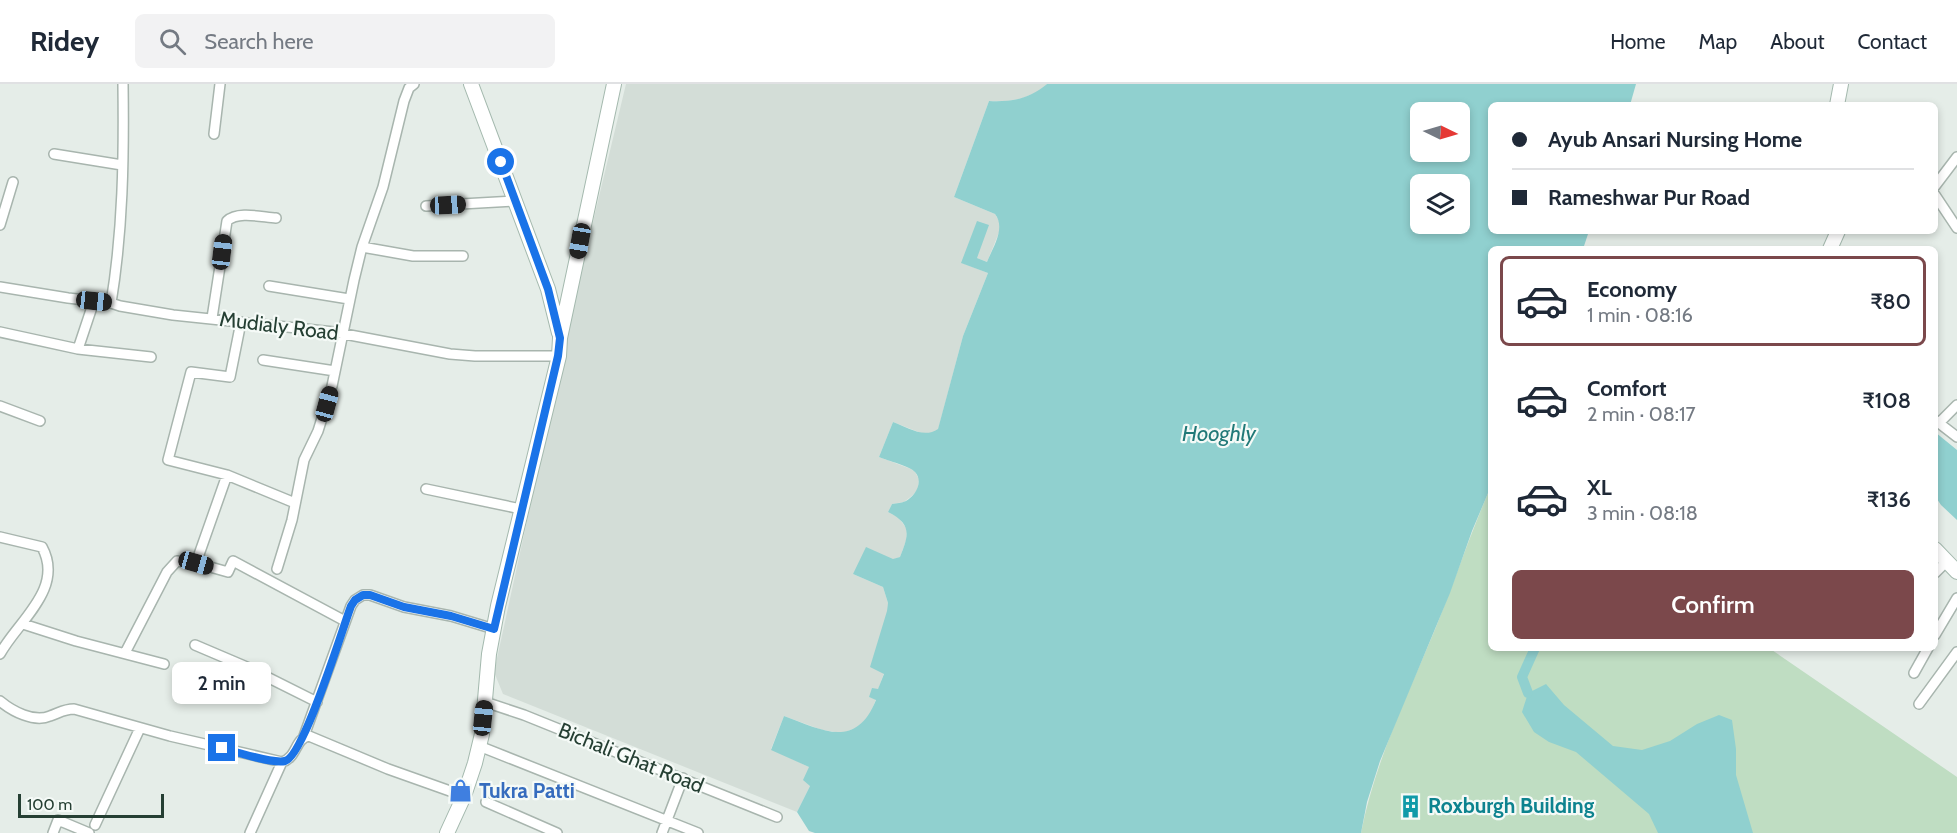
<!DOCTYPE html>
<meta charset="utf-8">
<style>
:root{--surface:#fff;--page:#f2f2f3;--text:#1f2937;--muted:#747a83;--line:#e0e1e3;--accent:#7b484b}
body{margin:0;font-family:Cabin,sans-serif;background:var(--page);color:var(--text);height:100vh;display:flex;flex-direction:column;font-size:22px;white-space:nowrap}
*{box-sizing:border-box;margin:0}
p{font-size:20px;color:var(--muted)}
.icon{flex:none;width:33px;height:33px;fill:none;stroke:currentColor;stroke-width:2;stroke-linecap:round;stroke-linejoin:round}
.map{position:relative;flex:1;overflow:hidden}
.sheet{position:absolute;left:1488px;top:162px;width:450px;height:405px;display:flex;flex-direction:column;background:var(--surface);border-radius:9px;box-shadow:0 3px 9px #0003}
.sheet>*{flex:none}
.top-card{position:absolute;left:1488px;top:18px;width:450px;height:132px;border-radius:9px;box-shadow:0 3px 9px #0003;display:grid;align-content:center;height:132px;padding:0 24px;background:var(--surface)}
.needle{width:39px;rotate:95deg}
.buttons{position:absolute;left:1410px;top:18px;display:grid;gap:12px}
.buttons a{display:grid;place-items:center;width:60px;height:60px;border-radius:9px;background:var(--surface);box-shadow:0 3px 9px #0003;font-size:30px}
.scale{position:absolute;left:18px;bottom:15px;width:146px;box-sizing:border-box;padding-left:6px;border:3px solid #253f33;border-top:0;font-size:16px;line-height:21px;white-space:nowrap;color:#253f33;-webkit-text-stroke:4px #f5faf7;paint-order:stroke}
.end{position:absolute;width:27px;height:27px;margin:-14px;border:8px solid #1a73e8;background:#fff;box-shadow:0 0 0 3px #fff}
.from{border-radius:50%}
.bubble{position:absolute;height:42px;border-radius:9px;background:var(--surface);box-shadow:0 3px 9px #0003;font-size:20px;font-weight:600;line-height:42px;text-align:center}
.car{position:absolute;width:18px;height:36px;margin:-18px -9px;border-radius:8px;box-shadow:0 0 4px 2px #0007;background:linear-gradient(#222 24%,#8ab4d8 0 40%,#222 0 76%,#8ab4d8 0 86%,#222 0)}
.top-card b{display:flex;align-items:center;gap:21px;height:57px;font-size:22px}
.top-card b+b{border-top:2px solid var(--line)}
.top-card i{width:15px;height:15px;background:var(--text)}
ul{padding:10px 0 0;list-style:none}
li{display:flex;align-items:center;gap:18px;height:90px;margin:0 12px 9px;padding:0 12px;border:3px solid transparent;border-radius:9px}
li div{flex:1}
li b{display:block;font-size:22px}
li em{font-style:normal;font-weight:600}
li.selected{border-color:var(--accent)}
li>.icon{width:54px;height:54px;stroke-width:1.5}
.button{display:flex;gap:12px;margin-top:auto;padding:12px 24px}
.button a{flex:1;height:69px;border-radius:9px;background:var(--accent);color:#fff;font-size:24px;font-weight:600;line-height:69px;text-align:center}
header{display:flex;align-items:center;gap:36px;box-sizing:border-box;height:84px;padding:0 30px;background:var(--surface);border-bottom:2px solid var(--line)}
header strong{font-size:28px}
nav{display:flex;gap:33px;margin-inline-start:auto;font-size:21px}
.search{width:420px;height:54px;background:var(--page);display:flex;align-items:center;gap:15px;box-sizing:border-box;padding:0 21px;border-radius:9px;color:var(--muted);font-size:22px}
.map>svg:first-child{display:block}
.built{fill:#d3ddd7}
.green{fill:#bfddc2}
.water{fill:#90d0cf;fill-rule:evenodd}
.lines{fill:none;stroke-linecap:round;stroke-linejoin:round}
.canal{stroke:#90d0cf;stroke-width:10}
.street-casing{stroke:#a8b5ae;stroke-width:12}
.secondary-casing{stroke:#a4b9ae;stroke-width:16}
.street{stroke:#fff;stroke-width:9}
.secondary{stroke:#fff;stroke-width:14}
.route{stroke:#1a73e8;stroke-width:8}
.labels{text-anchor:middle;stroke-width:4.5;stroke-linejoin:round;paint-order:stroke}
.street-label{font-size:21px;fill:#253f33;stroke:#f5faf7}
.shop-label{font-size:21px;font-weight:bold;fill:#366cbe;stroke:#f5faf7;text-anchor:start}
.culture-label{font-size:21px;font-weight:bold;fill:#0d838f;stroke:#f5faf7;text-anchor:start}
.water-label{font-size:22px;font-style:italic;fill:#217978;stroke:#f5faf7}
</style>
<header>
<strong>Ridey</strong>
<div class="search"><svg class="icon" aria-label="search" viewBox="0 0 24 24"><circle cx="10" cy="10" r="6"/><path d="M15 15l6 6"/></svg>Search here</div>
<nav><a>Home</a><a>Map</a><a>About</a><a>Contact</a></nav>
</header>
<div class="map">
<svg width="1957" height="749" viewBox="0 0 1957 749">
<rect width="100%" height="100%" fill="#e5ede8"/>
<path class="built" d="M 626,0 L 1047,0 L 1039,7 L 1023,14 L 1008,17 L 989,17 L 954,113 L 995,130 L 1000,139 L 1000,146 L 987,178 L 977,174 L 962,179 L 988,189 L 963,252 L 938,346 L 931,350 L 921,349 L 893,338 L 879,373 L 911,385 L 915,388 L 919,395 L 918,405 L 913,411 L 904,418 L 892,420 L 888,428 L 898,433 L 907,445 L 906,457 L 900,473 L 853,490 L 883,503 L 888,519 L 884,589 L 878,606 L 869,613 L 876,615 L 870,631 L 858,643 L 843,649 L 822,646 L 784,632 L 771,665 L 809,683 L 810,702 L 797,728 L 503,610 L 494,588 L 585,171 Z"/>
<path class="green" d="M 1491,402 L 1491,564 L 1769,564 L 1957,693 L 1957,749 L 1361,749 C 1375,677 1408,610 1436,543 C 1455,496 1471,448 1491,402 Z"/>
<path class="water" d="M 1047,0 L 1636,0 L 1630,21 L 1491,21 L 1491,147 L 1589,147 L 1583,165 L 1491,165 L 1491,402 L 1472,447 L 1450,509 L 1380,677 L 1367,718 L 1361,749 L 815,749 L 809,747 L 797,728 L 810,702 L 803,696 L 809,683 L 771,666 L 784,632 C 822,646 856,666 876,616 L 869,613 L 872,604 L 878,605 L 884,590 L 870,583 L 887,527 L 888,519 L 883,503 L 853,490 L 866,463 L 893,475 L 900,473 C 909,451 912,440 888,428 L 892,420 C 896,419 902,419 906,417 C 915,412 924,398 915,388 C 910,382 888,377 879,373 L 893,338 C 907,343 924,355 938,345 L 963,252 L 988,189 L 961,179 L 977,137 L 989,141 L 977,174 L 987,178 C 993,163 1006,144 995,130 L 954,113 L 989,17 C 1012,18 1029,15 1047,0 ZM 1420,28 L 1460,28 L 1460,68 L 1420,68 ZM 1420,100 L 1460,100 L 1460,140 L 1420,140 Z
M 1935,348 L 1957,366 L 1957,436 L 1941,421 L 1935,412 Z
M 1546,600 L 1564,621 L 1613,662 L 1642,666 L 1670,657 L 1697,640 L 1719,631 L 1732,636 L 1736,665 L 1736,691 L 1753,749 L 1658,749 L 1649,730 L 1576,668 L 1549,658 L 1534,648 L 1522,628 L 1528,609 Z"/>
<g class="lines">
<path class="canal" d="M 1528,609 L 1522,593 L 1535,564"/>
<defs>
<path id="street" d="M 214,50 L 220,0
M 54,70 L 122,81
M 1935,102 L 1957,73
M 1935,111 L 1957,144
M 426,122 L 515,117
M 0,141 L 13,98
M 362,163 L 413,172 L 463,172
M 269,202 L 349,215
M 0,203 L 68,214 L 111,219 L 120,222 L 173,231 L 334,248 L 450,270 L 475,272 L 559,272
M 111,219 C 123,146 124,73 123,0
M 212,234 L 227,137 C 238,127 261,133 276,134
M 241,238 L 230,293 L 191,288 L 168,376 L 227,391 L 295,419
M 0,248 L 78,265 L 151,273
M 78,265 L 94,217
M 263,276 L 335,287
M 0,322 L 40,337
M 1935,336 L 1957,353
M 1939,339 L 1957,321
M 426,405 L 521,425
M 0,453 L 42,463 C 65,505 17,538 0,570
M 196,479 L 227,391
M 277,485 L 292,436 L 304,376 L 318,347 L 332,302 L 354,196 L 362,163 L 383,103 L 404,17 L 409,4 L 414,0
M 1935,489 L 1947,477
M 23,540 L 76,557 L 164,580
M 1935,551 L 1957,514
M 195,561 L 249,584 L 317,618
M 125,569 L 167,488 L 177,477 L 196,479 L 228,488 L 233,477 L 345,537
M 1914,589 L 1928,564
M 0,617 C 12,627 34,639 50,632 C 59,629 64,625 74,625 L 170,652 L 282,678 C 297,674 295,654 309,652 L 388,685 L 464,712
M 485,618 L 524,631 L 777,733
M 1919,620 L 1957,568
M 304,652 L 351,522 L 355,516 L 363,511 L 370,511 L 404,523 L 451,532 L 494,545
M 479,662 L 698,749
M 486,718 L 557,749
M 95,741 L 140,644
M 53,749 L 58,736 L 89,749
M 250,749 L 282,678
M 662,749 L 683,694"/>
<path id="secondary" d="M 471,0 L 548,205 L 559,249
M 1837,21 L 1841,0
M 1830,165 L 1838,147
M 1935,465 L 1957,488
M 447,749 L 464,712 L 475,679 L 482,650 L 489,570 L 498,522 L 559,272 L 560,254 L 614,0"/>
</defs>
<use href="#street" class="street-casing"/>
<use href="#secondary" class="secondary-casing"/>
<use href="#street" class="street"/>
<use href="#secondary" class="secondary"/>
</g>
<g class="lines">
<path class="route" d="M 222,664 C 236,668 273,680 285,677 C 304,672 342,546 351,522 L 355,516 L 363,511 L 370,511 L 404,523 L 451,532 L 494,545 L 558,272 L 560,254 L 548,205 L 501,78"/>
</g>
<defs>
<symbol id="shop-bare" viewBox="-9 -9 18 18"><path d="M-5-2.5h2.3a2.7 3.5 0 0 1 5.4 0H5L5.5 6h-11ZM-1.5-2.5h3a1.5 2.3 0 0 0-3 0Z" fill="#3f7fe0" stroke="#f5faf7" stroke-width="2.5" paint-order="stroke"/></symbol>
<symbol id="building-bare" viewBox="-9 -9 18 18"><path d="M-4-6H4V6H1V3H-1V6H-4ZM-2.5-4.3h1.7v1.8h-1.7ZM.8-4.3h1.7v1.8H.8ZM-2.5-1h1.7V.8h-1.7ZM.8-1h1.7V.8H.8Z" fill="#0f9aa8" stroke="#f5faf7" stroke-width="2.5" paint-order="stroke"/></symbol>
</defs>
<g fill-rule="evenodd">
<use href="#shop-bare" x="444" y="690" width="33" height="33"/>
<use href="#building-bare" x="1394" y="706" width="33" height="33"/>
</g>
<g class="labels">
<g class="street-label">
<text transform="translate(279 242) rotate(7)" y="7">Mudialy Road</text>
<text transform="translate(631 674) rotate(22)" y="7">Bichali Ghat Road</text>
</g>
<g class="shop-label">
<text x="479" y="714">Tukra Patti</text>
</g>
<g class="culture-label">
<text x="1428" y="729">Roxburgh Building</text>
</g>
<g class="water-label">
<text x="1219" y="357">Hooghly</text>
</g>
</g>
</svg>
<div class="buttons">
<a><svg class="needle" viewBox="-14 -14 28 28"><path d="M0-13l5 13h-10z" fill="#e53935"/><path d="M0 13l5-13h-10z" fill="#747a83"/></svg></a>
<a><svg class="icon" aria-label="layers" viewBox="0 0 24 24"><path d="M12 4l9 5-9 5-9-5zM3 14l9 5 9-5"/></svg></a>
</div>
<div class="scale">100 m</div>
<i class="end from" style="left:501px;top:78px"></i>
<i class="end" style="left:222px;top:664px"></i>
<div class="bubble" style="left:172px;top:578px;width:99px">2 min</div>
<i class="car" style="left:448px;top:121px;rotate:87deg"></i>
<i class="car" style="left:580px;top:157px;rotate:190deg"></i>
<i class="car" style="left:222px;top:168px;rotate:7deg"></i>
<i class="car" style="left:94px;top:217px;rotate:96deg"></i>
<i class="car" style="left:327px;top:320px;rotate:15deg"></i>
<i class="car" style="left:196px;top:479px;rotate:106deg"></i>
<i class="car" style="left:483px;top:634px;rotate:6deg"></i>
<div class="top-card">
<b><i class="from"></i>Ayub Ansari Nursing Home</b>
<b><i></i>Rameshwar Pur Road</b>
</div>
<section class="sheet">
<ul>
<li class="selected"><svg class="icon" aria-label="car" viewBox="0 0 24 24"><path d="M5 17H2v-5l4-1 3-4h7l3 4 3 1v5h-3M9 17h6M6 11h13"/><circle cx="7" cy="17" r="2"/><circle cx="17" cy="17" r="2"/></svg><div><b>Economy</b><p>1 min · 08:16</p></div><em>₹80</em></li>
<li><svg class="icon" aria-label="car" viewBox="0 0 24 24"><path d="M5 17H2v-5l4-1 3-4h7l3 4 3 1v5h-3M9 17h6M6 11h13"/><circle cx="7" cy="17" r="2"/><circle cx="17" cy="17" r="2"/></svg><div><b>Comfort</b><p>2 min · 08:17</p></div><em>₹108</em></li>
<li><svg class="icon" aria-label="car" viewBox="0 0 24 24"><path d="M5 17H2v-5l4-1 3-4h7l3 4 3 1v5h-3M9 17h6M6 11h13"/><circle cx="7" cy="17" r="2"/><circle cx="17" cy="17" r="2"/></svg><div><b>XL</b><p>3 min · 08:18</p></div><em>₹136</em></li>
</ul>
<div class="button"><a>Confirm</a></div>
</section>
</div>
